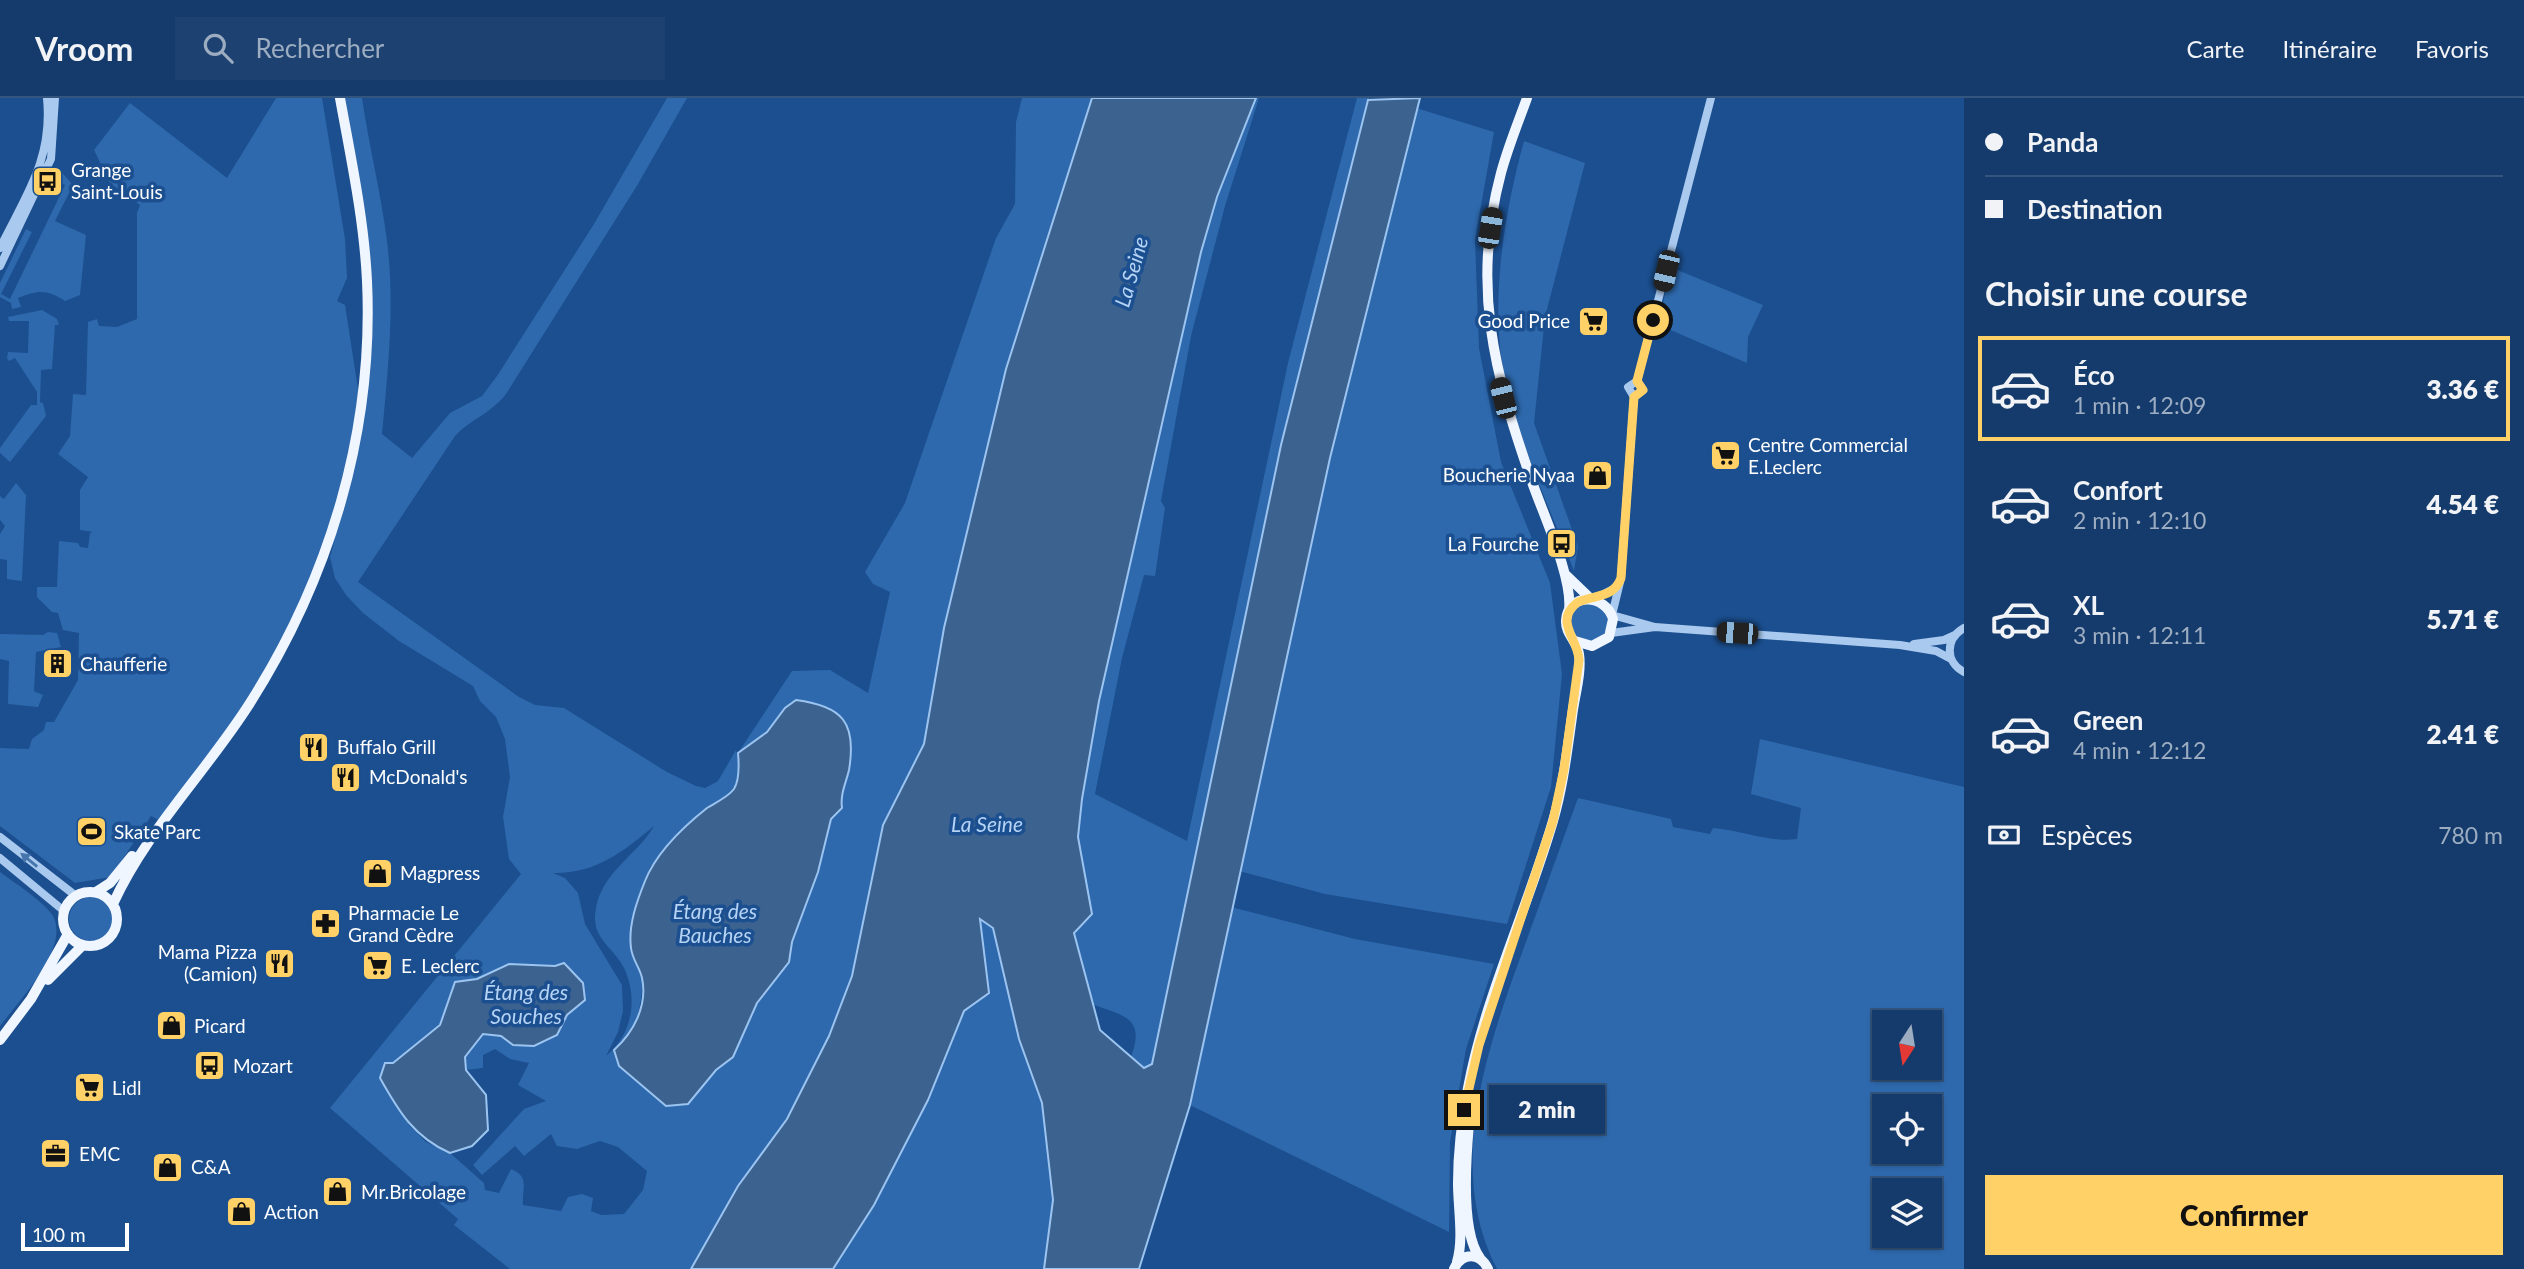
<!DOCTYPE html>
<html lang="fr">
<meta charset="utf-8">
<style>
:root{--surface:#143b6b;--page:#1d4271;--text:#f1f3f6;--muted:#9dadc1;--line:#33557e;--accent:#ffd166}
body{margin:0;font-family:Lato,sans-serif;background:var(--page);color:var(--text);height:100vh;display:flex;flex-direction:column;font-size:26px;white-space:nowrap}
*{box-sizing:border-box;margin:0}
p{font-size:23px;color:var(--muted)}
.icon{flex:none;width:38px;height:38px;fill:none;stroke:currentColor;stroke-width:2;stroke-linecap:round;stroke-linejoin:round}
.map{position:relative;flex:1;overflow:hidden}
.side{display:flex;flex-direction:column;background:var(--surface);width:560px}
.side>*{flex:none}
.hud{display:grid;align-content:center;height:154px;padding:0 21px;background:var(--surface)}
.needle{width:46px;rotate:192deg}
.buttons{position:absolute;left:1872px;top:912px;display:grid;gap:14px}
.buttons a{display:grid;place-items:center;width:70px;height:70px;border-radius:0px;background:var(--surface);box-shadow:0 2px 5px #0004,0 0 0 2px var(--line);font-size:35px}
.scale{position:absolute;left:21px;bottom:18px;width:108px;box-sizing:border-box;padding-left:7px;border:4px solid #fff;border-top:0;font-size:19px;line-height:24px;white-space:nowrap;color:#fff;-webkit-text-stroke:5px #1b4f8f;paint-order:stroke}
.end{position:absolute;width:32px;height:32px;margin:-16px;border:9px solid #ffd166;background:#111;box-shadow:0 0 0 4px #111}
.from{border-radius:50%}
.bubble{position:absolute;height:49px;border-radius:0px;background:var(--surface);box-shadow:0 2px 5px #0004,0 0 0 2px var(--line);font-size:23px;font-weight:800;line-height:49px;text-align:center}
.car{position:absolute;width:21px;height:42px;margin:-21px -10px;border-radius:9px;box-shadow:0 0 5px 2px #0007;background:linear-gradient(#222 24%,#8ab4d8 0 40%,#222 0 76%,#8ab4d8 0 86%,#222 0)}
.hud b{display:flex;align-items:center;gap:24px;height:66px;font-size:26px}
.hud b+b{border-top:2px solid var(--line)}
.hud i{width:18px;height:18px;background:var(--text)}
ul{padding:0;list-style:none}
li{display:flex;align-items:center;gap:21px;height:105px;margin:0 14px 10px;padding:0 7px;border:4px solid transparent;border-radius:0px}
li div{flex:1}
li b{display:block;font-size:26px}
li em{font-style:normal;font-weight:800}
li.selected{border-color:var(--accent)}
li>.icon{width:63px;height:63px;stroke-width:1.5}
h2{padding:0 21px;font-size:32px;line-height:84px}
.pay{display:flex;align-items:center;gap:18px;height:77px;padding:0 21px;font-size:26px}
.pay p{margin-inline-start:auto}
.button{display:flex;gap:14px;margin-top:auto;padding:14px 21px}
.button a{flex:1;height:80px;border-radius:0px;background:var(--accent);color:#111;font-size:28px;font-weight:800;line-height:80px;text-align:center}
header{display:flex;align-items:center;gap:42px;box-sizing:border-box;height:98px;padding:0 35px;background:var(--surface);border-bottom:2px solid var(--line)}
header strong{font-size:33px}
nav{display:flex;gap:38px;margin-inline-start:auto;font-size:24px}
.search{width:490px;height:63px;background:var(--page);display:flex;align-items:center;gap:18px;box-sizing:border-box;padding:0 24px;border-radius:0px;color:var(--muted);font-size:26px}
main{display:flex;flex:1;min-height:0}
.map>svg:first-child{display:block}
.green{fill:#2e69ad;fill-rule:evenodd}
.water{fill:#3c6290;stroke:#9cc4f0;stroke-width:2}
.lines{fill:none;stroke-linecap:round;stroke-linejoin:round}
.minor{stroke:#a9c9ee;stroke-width:8}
.major{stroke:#f0f6ff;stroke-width:10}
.oneway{fill:#4674ac}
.route{stroke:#ffd166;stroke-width:9}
.labels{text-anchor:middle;stroke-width:7;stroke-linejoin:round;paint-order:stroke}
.poi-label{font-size:19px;fill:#fff;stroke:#1b4f8f;text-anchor:start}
.water-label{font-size:21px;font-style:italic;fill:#b5d3f5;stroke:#1b4f8f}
</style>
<header>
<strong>Vroom</strong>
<div class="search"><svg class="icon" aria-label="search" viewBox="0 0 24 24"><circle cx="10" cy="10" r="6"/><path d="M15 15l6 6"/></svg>Rechercher</div>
<nav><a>Carte</a><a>Itinéraire</a><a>Favoris</a></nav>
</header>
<main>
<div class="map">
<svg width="1964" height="1171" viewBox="0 0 1964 1171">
<rect width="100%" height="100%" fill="#1b4f8f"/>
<path class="green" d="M 276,0 L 322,0 L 345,141 L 347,180 L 337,203 L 345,207 L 360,304 L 367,184 L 342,0 L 362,0 C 369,48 381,95 387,143 C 395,207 388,273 382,336 L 412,360 L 450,315 L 482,298 L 497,278 L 594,126 L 667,0 L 687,0 L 638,86 L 506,296 C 488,318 472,320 455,338 L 358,484 L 519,599 L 535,607 L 564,610 L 667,674 L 696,688 L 705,690 L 718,683 L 736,652 L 740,670 L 734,691 L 685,729 L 650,769 L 632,823 L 631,851 L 643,882 L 641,901 L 636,927 L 628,939 L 614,952 L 688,1006 L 716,972 L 733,959 L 757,905 L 789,864 L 792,844 L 818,774 L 831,721 L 842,710 L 841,700 L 849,671 L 775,622 L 767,634 L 738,655 L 792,573 L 830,572 L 868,595 L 890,494 L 873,486 L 865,474 L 905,405 L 996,140 L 1015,106 L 1016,24 L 1022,0 L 1092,0 L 1006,271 L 944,530 L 924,646 L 883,727 L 852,878 L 829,938 L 787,1021 L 738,1088 L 691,1171 L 510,1171 L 454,1127 L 458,1121 L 330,1010 L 521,776 L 509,761 L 503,719 L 510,679 L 505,641 L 496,619 L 480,603 L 473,588 L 399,543 L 363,515 L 346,497 L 335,480 L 330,459 L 335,442 L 295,535 L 164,725 L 151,718 L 111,779 L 75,785 L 0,728 L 0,650 L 29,651 L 32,641 L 44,632 L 46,624 L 54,624 L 78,582 L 79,535 L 63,532 L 58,515 L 52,514 L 37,499 L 37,489 L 57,489 L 59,443 L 78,445 L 80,449 L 88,450 L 90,435 L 93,434 L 80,432 L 80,392 L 88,379 L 58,356 L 70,338 L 73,296 L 86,297 L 88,224 L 97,221 L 99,228 L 117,229 L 137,221 L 137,115 L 140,107 L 110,85 L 94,52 L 130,5 L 227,80 ZM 654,728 C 639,755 602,774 596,810 C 590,841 612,847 624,870 C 638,900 633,936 606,958 L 618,934 L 623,913 L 622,887 L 585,826 L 578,795 L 565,780 L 553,775 C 595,776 623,754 654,728 ZM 564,865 L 583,885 L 585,902 L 567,917 L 557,937 L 545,944 L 483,936 L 465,959 L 466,972 L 483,970 L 483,957 L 495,951 L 510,961 L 529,965 L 518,987 L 546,1003 L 524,1011 L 473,1067 L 482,1077 L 515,1048 L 524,1058 L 551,1036 L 557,1048 L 577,1051 L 600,1043 L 618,1049 L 647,1073 L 643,1092 L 624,1116 L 601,1117 L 591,1113 L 593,1100 L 582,1096 L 568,1099 L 561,1113 L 523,1107 C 522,1089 530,1079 511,1071 L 499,1095 L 485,1092 L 484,1085 L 450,1055 L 426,1044 L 409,1027 L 386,990 L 388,965 L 393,965 L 440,927 L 456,884 L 477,881 L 509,866 L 555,868 Z
M 1256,0 L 1259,0 L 1225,108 L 1191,238 L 1161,403 L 1165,410 L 1155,478 L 1144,477 L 1122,560 L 1095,696 L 1187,743 L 1288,265 L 1357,0 L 1369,0 L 1281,347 L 1152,966 L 1144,970 L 1131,959 C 1146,919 1123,918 1092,906 L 1074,835 L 1092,816 L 1078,739 L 1082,701 L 1099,603 L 1201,154 L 1217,99 Z
M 1416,10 L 1494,34 L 1475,142 L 1479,250 L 1501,364 L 1550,485 L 1562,576 L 1551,689 L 1507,826 L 1325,796 L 1239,773 L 1330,360 Z
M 1524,43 L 1585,65 L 1545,219 L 1534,325 L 1578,448 L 1574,473 C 1550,410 1519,346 1505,281 C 1489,206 1504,116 1524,43 Z
M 57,69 L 73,87 L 55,123 L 86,137 L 80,197 L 65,203 C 47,191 38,192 18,200 L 21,209 L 12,211 L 11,205 L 0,199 L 0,185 L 26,131 L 32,134 L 1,196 L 10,201 L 65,87 L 50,79 Z
M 1670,169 L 1763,207 L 1748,239 L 1747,265 L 1659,227 Z
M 42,212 L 57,221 L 59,227 L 55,227 L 52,271 L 41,272 L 40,304 L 43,305 L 46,318 L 10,364 L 0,355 L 0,350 L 31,307 L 37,307 L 37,294 L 15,260 L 9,263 L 7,260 L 8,254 L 28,255 L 29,223 L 9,223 L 8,219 Z
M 16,385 L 26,397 L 22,483 L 7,481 L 7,462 L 0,461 L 0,436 L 5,428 L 0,422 L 0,398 L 4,401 Z
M1570 524a19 19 0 1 1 38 0a19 19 0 1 1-38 0Z
M 48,534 L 57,535 L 61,549 L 36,554 L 34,593 L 43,597 L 38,609 L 8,606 L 9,563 L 0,561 L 0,536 L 43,537 Z
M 1760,641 L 1964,689 L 1964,1171 L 1497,1171 C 1443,1067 1490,942 1527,841 C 1544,794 1561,747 1578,700 L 1671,721 L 1673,729 L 1710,736 L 1713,730 C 1741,732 1770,745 1797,741 L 1801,710 L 1751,696 ZM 1930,924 L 1930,970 L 1885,970 L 1885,924 ZM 1930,1008 L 1930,1054 L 1885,1054 L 1885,1008 ZM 1930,1092 L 1930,1138 L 1885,1138 L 1885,1092 Z
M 0,774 C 12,783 49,807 54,820 C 68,852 19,903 0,928 Z
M69 821a22 22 0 1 1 44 0a22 22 0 1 1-44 0Z
M 1231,809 L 1355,841 L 1494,866 L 1466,951 L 1450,1044 L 1449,1134 L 1190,1007 Z
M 979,820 L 993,830 L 1019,941 L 1042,1005 L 1053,1102 L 1044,1171 L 833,1171 L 874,1107 L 928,1002 L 964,913 L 988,895 Z"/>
<path class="water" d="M 1092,0 L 1256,0 L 1217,99 L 1201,154 L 1099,603 L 1082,701 L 1078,739 L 1092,816 L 1074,835 L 1100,932 L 1144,970 L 1152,966 L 1281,347 L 1368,2 L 1420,0 L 1330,360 L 1190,1007 L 1139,1171 L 1044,1171 L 1053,1102 L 1042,1005 L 1019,941 L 993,830 L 980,821 L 989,895 L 964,913 L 928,1002 L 874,1107 L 833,1171 L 691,1171 L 738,1088 L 787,1021 L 829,938 L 852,878 L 883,727 L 924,646 L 944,530 L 1006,271 Z
M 796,602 C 842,608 857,624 849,672 C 846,685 840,696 842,710 L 831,721 L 818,774 L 792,844 L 789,864 L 757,905 L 733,959 L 716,972 L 688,1006 L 666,1008 L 619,968 L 614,952 C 633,935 648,908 642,880 C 640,870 632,861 631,850 C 628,827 637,803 645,783 C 657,753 683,729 707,710 C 715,705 728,699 734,691 C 740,681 739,666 738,655 L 767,634 L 785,610 Z
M 564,865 L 583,885 L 585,902 L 567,917 L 557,937 L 534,948 L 513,947 L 501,938 L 483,936 L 465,959 L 466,972 L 486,997 L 488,1032 L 472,1048 L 450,1055 C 414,1039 399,1014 380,980 L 385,965 L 393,965 L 440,927 L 455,884 L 477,881 L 509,866 L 555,868 Z"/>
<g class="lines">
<path class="minor" d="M 0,150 C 26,97 53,61 47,0
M 0,168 L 51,61 L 55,0
M 1634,299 L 1643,292 L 1637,283
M 1594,501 L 1617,489
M 1655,529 L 1612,517 L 1621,480 L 1633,312 L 1634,299 L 1628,289 L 1637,283 L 1711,0
M 1964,530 C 1945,541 1945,564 1964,574
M 1611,535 L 1655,529 L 1900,547 L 1936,553 L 1951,561
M 1914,546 L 1944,542 L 1955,537
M 0,739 L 76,798
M 0,760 L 64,813"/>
<path class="major" d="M 1527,0 C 1518,25 1508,49 1501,75 C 1471,187 1494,275 1531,381 C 1542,414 1573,479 1569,512
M 1566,477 L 1591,501
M 96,794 L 110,785 L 132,758
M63 821a27 27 0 1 1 54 0a27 27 0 1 1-54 0Z
M 113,806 C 146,733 207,673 250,605 C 330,479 374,333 367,183 C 364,121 351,61 340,0
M 48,882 L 83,847
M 0,942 L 31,901 L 68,836
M 1469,1026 C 1466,1059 1460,1133 1480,1160
M 1457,1164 C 1464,1140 1458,1111 1458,1085 C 1458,1054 1462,1021 1468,990 C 1485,899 1527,812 1553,723 C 1563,689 1567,654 1572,619 C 1574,600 1582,575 1579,556 C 1577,543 1565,536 1566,522 C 1568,494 1606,496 1613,521 L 1609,539 L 1592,548 L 1575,543
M 1454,1171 C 1462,1154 1480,1154 1488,1171"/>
</g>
<defs><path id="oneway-solid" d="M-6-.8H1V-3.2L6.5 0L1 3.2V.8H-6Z" transform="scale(1.75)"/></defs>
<use class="oneway" href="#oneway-solid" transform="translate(29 762) rotate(-141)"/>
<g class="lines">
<path class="route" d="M 1464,1012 L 1479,947 L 1553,723 L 1564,671 L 1579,562 C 1578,540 1553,523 1578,504 C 1594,497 1614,500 1621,480 L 1634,299 L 1643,292 L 1637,283 L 1653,222"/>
</g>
<defs>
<symbol id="bus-square" viewBox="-11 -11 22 22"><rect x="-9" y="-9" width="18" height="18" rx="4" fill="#ffd166" stroke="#1b4f8f"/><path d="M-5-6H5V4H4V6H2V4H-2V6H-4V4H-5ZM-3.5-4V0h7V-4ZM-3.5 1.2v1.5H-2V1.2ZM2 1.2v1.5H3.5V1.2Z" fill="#111"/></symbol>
<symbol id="supermarket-square" viewBox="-11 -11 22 22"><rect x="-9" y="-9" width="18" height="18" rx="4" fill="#ffd166" stroke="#1b4f8f"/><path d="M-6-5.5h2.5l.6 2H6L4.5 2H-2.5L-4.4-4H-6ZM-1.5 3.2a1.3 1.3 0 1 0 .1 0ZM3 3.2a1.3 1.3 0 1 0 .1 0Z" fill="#111"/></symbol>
<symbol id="shop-square" viewBox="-11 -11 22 22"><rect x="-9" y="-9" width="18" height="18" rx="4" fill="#ffd166" stroke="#1b4f8f"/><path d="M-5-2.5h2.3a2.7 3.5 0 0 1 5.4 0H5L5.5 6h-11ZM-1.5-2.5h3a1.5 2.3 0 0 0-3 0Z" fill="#111"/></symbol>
<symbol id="building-square" viewBox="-11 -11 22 22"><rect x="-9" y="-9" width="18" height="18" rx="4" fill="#ffd166" stroke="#1b4f8f"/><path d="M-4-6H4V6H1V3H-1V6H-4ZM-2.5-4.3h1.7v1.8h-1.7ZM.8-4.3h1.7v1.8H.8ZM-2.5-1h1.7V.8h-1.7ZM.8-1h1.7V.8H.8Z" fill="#111"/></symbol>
<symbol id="restaurant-square" viewBox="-11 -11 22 22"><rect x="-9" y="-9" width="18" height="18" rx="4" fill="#ffd166" stroke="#1b4f8f"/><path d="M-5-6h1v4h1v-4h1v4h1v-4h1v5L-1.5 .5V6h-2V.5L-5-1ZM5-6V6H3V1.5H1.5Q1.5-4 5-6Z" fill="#111"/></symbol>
<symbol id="stadium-square" viewBox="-11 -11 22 22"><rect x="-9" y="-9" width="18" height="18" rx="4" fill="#ffd166" stroke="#1b4f8f"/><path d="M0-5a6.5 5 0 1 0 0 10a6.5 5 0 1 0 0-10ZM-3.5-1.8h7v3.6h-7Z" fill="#111"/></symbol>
<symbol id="pharmacy-square" viewBox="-11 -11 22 22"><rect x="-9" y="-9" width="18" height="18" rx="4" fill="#ffd166" stroke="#1b4f8f"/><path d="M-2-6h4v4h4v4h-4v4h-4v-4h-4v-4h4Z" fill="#111"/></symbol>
<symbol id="office-square" viewBox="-11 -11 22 22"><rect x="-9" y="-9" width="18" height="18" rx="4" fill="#ffd166" stroke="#1b4f8f"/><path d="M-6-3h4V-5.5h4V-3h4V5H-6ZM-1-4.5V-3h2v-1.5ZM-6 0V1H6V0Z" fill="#111"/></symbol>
</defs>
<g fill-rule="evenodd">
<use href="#bus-square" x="30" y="66" width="35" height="35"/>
<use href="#supermarket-square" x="1576" y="206" width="35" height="35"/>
<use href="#supermarket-square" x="1708" y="340" width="35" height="35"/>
<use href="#shop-square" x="1580" y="360" width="35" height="35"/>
<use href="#bus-square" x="1544" y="428" width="35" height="35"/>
<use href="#building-square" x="40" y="548" width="35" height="35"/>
<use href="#restaurant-square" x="296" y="632" width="35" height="35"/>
<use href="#restaurant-square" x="328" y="662" width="35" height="35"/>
<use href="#stadium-square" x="74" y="716" width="35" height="35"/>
<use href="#shop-square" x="360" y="758" width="35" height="35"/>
<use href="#pharmacy-square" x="308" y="808" width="35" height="35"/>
<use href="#restaurant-square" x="262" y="848" width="35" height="35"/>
<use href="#supermarket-square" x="360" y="850" width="35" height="35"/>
<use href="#shop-square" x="154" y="910" width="35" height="35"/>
<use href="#bus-square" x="192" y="950" width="35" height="35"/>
<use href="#supermarket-square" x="72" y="972" width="35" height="35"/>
<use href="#office-square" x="38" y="1038" width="35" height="35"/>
<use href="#shop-square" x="150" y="1052" width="35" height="35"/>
<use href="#shop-square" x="320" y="1076" width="35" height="35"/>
<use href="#shop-square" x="224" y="1096" width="35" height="35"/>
</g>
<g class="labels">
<g class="poi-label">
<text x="71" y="79">Grange<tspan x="71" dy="22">Saint-Louis</tspan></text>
<text x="1570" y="230" text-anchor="end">Good Price</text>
<text x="1748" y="354">Centre Commercial<tspan x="1748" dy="22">E.Leclerc</tspan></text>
<text x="1575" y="384" text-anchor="end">Boucherie Nyaa</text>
<text x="1539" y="453" text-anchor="end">La Fourche</text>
<text x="80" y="573">Chaufferie</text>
<text x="337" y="656">Buffalo Grill</text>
<text x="369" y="686">McDonald's</text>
<text x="114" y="741">Skate Parc</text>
<text x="400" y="782">Magpress</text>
<text x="348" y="822">Pharmacie Le<tspan x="348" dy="22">Grand Cèdre</tspan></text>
<text x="257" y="861" text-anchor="end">Mama Pizza<tspan x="257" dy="22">(Camion)</tspan></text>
<text x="401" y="875">E. Leclerc</text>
<text x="194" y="935">Picard</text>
<text x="233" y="975">Mozart</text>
<text x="112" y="997">Lidl</text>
<text x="79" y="1063">EMC</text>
<text x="191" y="1076">C&amp;A</text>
<text x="361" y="1101">Mr.Bricolage</text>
<text x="264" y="1121">Action</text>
</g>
<g class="water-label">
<text transform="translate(1132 174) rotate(-74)" y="7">La Seine</text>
<text x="987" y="734">La Seine</text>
<text x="715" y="821">Étang des<tspan x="715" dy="24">Bauches</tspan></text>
<text x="526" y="902">Étang des<tspan x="526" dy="24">Souches</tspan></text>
</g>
</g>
</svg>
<div class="buttons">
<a><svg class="needle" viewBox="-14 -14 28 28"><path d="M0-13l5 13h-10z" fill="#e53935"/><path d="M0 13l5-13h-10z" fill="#9dadc1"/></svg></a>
<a><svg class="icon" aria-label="locate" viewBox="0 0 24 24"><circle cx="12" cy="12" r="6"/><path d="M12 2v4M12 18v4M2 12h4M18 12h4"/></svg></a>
<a><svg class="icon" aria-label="layers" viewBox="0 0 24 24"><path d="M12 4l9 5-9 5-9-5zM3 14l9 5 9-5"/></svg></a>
</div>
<div class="scale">100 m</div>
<i class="end from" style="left:1653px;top:222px"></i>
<i class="end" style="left:1464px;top:1012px"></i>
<div class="bubble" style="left:1489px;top:987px;width:116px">2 min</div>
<i class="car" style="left:1490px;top:130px;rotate:9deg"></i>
<i class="car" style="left:1666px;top:173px;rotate:193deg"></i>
<i class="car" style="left:1503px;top:300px;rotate:346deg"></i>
<i class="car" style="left:1737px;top:535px;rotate:274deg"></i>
</div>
<section class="side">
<div class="hud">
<b><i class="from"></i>Panda</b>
<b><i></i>Destination</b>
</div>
<h2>Choisir une course</h2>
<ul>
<li class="selected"><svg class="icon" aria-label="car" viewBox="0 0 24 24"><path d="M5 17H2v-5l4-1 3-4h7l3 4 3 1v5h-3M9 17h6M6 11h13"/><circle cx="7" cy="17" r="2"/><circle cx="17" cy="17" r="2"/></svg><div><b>Éco</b><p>1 min · 12:09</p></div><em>3.36 €</em></li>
<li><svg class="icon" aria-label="car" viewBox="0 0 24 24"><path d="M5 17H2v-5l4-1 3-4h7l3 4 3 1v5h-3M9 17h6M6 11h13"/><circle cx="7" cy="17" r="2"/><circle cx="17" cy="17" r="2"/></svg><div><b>Confort</b><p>2 min · 12:10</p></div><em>4.54 €</em></li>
<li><svg class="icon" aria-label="car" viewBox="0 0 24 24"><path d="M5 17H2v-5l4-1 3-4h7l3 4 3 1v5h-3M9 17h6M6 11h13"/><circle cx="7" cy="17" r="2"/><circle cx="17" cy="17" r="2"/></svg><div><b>XL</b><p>3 min · 12:11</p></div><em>5.71 €</em></li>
<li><svg class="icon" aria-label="car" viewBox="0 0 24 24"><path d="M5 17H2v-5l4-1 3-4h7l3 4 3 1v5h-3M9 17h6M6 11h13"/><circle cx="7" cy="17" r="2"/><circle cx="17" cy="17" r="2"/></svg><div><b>Green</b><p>4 min · 12:12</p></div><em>2.41 €</em></li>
</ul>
<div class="pay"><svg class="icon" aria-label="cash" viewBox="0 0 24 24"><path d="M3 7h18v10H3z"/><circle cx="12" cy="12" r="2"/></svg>Espèces<p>780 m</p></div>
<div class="button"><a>Confirmer</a></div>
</section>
</main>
